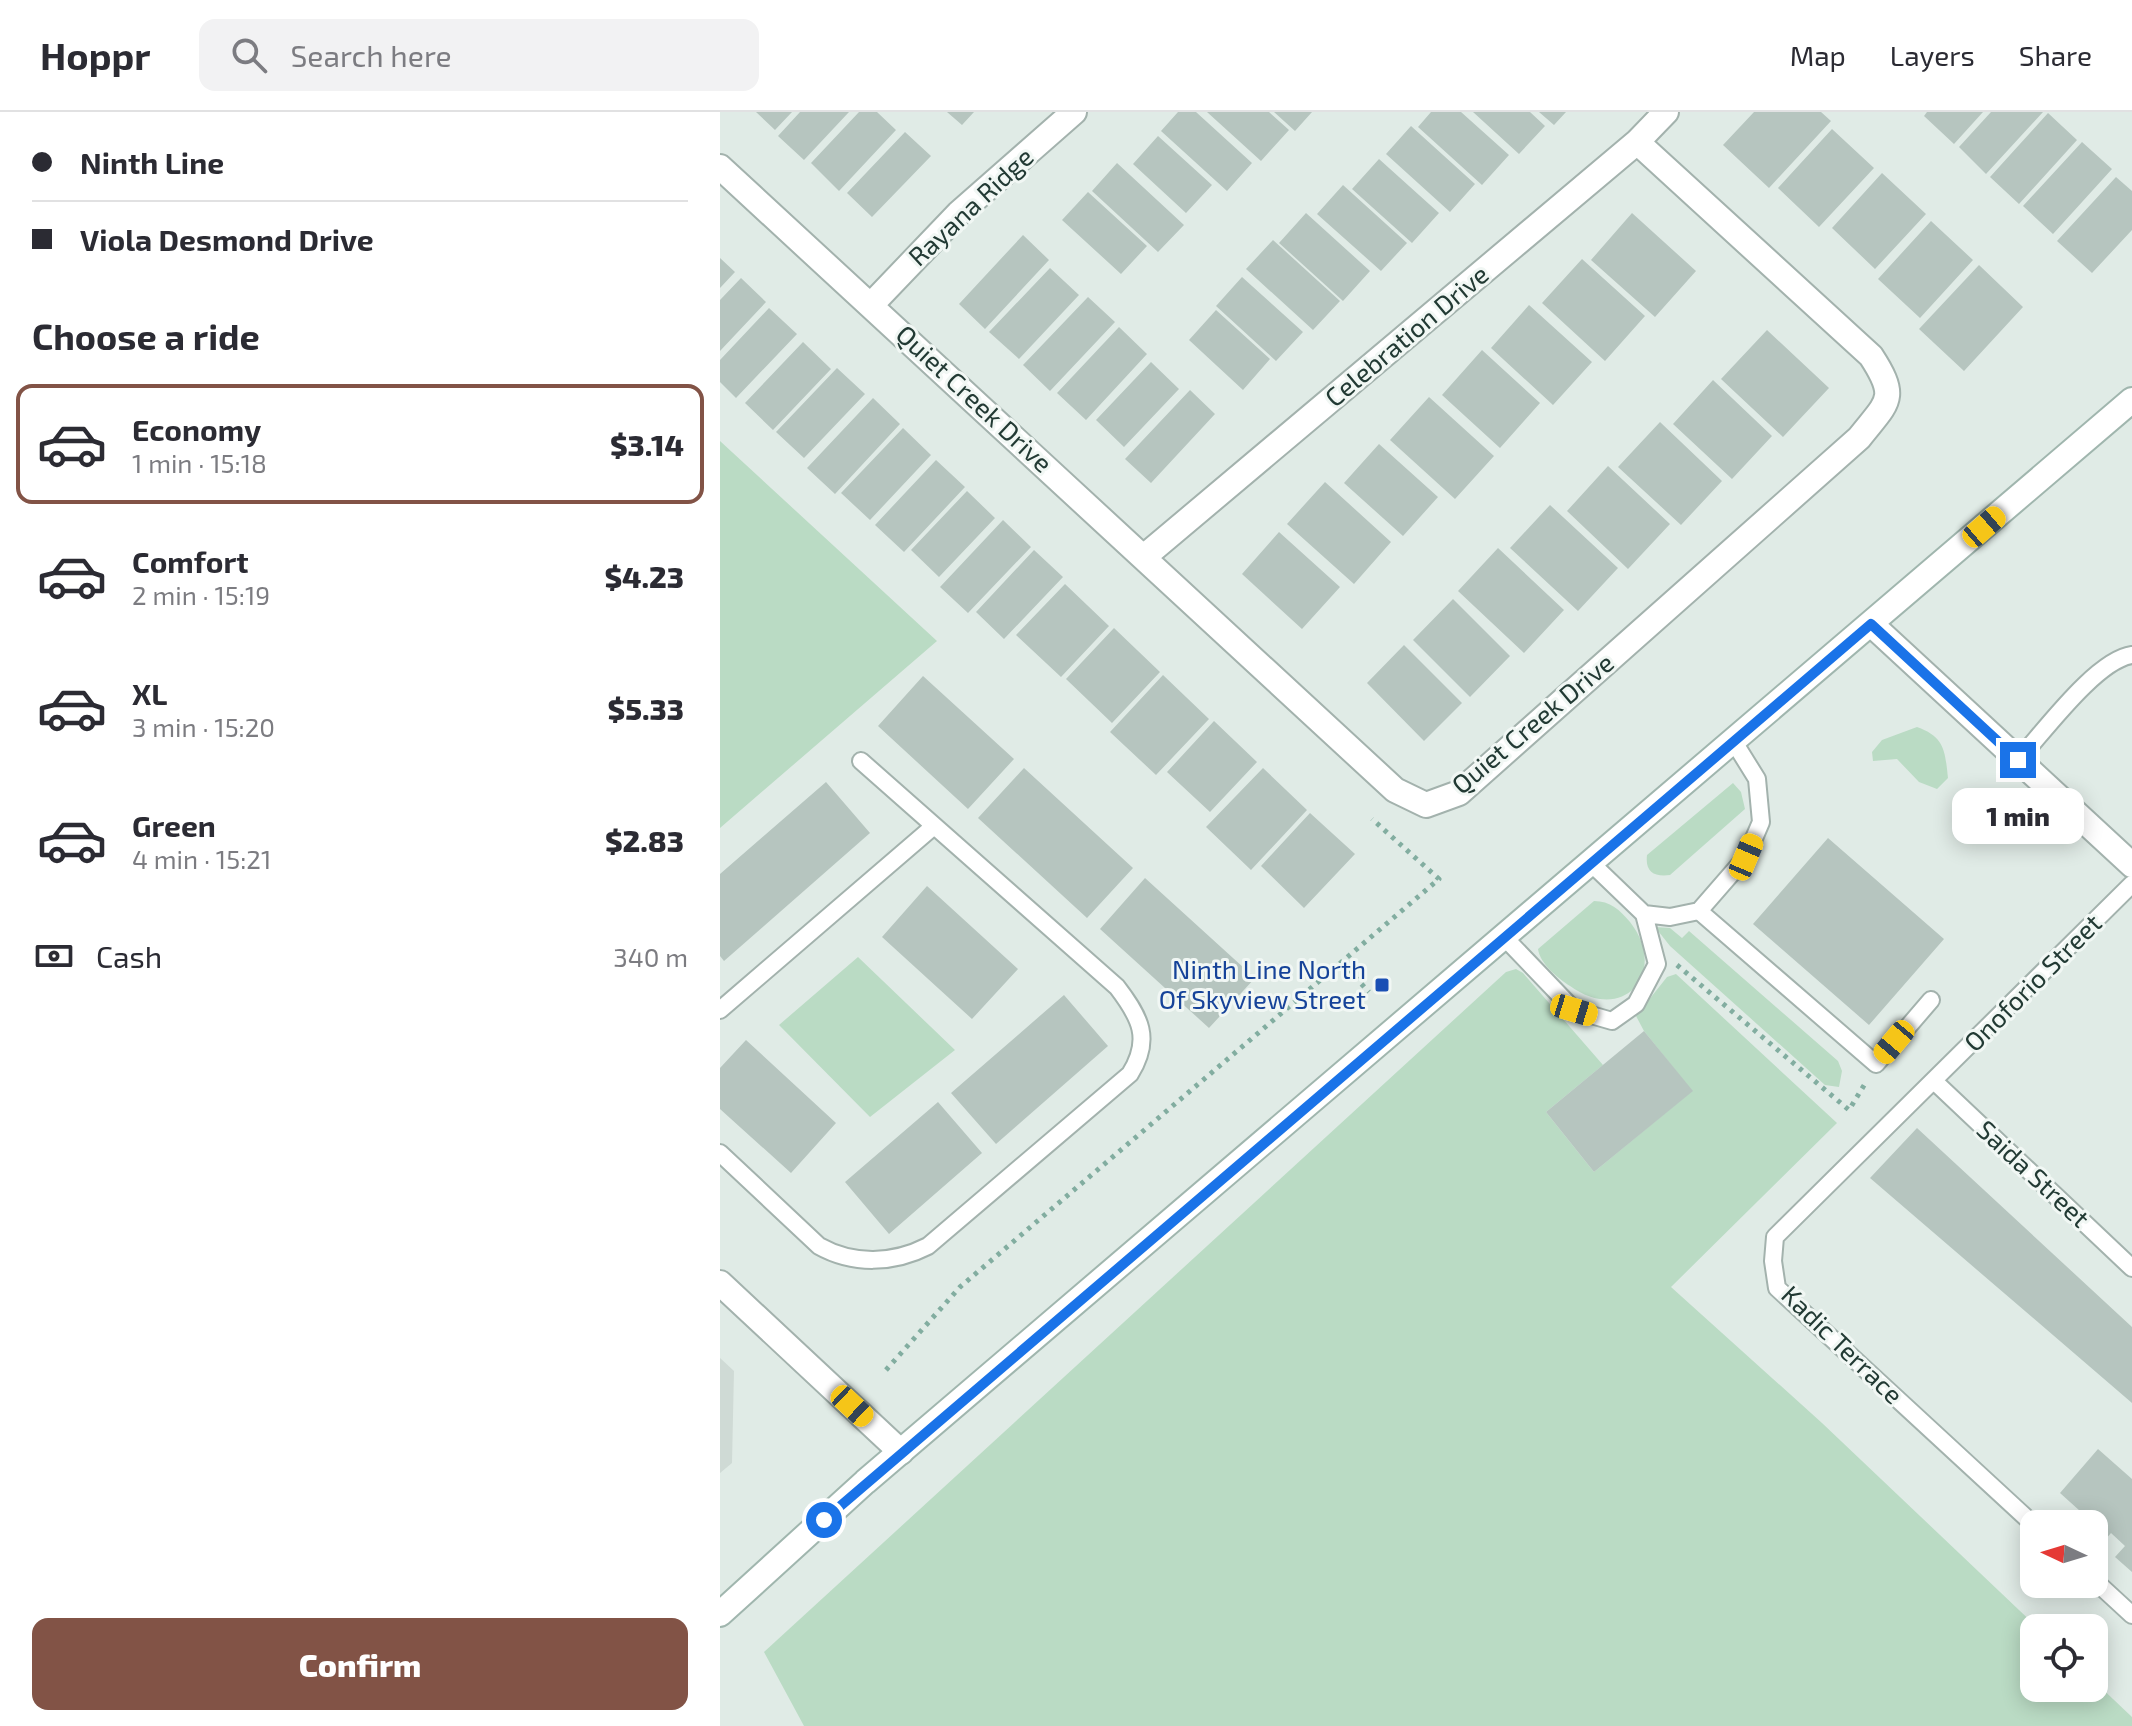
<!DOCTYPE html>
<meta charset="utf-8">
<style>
:root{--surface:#fff;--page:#f2f2f3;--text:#2b2b33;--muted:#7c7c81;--line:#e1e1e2;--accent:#825346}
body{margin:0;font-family:"Exo 2",sans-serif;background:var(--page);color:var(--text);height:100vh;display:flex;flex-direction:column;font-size:30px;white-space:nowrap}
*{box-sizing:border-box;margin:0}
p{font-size:26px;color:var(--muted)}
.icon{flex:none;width:44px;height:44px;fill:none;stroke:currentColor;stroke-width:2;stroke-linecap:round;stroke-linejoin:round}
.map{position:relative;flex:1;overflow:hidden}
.side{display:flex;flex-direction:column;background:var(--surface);width:720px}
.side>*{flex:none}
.top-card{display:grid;align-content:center;height:176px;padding:0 32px;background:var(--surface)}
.needle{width:52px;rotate:274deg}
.tools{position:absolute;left:1300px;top:1398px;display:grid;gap:16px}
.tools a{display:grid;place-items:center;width:88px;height:88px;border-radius:16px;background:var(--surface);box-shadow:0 4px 20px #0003;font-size:40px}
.end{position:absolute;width:36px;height:36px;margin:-18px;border:10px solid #1a73e8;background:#fff;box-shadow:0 0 0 4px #fff}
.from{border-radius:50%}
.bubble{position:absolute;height:56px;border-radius:16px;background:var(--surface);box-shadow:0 4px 20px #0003;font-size:26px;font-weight:800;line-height:56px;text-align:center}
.car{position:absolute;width:24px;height:48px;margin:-24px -12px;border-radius:10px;box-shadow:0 0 6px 2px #0007;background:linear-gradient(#f5c518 24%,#345 0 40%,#f5c518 0 76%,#345 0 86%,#f5c518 0)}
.top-card b{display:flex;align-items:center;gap:28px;height:76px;font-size:30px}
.top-card b+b{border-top:2px solid var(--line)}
.top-card i{width:20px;height:20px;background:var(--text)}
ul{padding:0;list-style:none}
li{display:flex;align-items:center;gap:24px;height:120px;margin:0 16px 12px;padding:0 16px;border:4px solid transparent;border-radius:16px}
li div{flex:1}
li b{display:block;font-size:30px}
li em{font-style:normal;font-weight:800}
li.current{border-color:var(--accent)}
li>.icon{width:72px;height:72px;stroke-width:1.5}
h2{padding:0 32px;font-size:36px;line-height:96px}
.pay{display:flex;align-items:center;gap:20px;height:88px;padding:0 32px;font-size:30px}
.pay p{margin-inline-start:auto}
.cta{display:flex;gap:16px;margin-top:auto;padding:16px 32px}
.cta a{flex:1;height:92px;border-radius:16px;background:var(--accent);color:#fff;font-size:32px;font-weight:800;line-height:92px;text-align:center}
header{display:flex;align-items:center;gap:48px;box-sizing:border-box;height:112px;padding:0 40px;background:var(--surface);border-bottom:2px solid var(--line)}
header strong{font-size:38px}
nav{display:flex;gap:44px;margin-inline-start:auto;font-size:28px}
.search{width:560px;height:72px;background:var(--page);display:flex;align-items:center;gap:20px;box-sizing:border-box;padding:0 28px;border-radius:16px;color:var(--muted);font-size:30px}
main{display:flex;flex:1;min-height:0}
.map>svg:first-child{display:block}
.built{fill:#cfdad5}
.green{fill:#badbc4}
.building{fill:#b6c5bf}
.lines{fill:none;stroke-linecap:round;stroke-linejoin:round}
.service-casing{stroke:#a3b2ad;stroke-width:20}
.minor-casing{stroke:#a3b2ad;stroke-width:28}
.tertiary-casing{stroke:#a3b2ad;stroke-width:28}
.secondary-casing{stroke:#a0b6ae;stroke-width:28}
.path{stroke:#82ada0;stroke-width:5;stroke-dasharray:4 6;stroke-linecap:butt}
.service{stroke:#fff;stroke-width:16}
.minor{stroke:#fff;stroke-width:24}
.tertiary{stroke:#fff;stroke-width:24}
.secondary{stroke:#fff;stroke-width:24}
.route{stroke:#1a73e8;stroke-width:10}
.transit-dot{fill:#1a4fb4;stroke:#f1f7f4;stroke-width:3}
.labels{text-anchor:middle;stroke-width:6;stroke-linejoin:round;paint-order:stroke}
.street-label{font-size:26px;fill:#223a34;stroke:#f1f7f4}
.transit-label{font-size:26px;fill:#164399;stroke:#f1f7f4;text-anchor:end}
</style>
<header>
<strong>Hoppr</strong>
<div class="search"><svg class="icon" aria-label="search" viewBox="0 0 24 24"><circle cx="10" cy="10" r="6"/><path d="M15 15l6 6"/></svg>Search here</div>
<nav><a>Map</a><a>Layers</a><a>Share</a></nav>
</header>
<main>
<section class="side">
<div class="top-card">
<b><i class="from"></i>Ninth Line</b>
<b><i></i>Viola Desmond Drive</b>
</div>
<h2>Choose a ride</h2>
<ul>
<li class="current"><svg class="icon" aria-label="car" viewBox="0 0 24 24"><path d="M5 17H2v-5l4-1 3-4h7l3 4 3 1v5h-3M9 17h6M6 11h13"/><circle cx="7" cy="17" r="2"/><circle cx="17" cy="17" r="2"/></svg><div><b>Economy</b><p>1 min · 15:18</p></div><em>$3.14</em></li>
<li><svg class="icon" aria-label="car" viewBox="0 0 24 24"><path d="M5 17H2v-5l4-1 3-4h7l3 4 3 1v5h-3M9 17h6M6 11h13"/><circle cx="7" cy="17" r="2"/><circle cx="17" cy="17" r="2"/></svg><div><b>Comfort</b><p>2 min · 15:19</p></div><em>$4.23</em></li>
<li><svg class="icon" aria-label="car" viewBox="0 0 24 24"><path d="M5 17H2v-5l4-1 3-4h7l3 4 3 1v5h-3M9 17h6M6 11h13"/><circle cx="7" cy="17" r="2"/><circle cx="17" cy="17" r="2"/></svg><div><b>XL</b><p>3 min · 15:20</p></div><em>$5.33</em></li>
<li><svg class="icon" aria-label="car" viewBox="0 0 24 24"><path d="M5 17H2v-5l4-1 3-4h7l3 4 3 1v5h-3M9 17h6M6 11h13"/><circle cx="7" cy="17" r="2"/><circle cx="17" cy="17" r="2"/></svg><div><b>Green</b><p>4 min · 15:21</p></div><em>$2.83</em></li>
</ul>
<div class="pay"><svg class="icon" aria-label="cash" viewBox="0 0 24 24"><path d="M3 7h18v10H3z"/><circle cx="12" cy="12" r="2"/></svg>Cash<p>340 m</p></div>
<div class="cta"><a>Confirm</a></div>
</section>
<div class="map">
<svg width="1412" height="1614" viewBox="0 0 1412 1614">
<rect width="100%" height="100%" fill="#e0ebe6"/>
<path class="built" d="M 0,1246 L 14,1259 L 12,1351 L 0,1361 Z"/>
<path class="green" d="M 0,329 L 217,529 L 0,716 Z
M 1197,615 C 1225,625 1225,639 1228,666 L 1217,677 L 1199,670 L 1177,647 L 1153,649 L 1152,640 L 1162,628 Z
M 1013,671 L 1021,680 L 1025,697 L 950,763 C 934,765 925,760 927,743 Z
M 874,789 C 890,789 900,798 910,810 C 949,860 904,913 850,874 C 838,866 820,852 818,837 Z
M 935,815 L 950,816 L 962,826 L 969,819 L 1118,949 L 1122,959 L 1119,975 L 1105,973 L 950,834 Z
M 138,845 L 235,938 L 150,1005 L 59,913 Z
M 796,857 L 803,861 L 883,953 L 826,1000 L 874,1060 L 972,979 L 924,919 L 916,904 L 947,865 L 956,862 L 1117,1011 L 951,1175 L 1102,1311 L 1318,1516 L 1314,1516 L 1314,1576 L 1374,1576 L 1374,1569 L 1412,1605 L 1412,1614 L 84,1614 L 44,1540 L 786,860 Z"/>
<path class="building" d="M 36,0 L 72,0 L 55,18 Z
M 80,0 L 129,0 L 84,48 L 58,24 Z
M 139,0 L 157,0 L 176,18 L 119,79 L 91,51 Z
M 227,0 L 254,0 L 242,13 Z
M 458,0 L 476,0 L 532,51 L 507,79 L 441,19 Z
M 487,0 L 549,0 L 569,18 L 541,49 Z
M 554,0 L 592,0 L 575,19 Z
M 711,0 L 741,0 L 789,43 L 762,73 L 698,15 Z
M 753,0 L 810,0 L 825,14 L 799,42 Z
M 819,0 L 846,0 L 834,13 Z
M 1034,0 L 1101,0 L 1111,9 L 1049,76 L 1003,33 Z
M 1207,0 L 1263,0 L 1234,32 L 1204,4 Z
M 1271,0 L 1323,0 L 1266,62 L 1239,35 Z
M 1328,1 L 1357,28 L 1299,92 L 1270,65 Z
M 691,14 L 755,72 L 730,100 L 666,42 Z
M 1112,17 L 1154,56 L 1099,115 L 1058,76 Z
M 185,20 L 211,44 L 152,105 L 127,81 Z
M 438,24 L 492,73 L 466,101 L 413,52 Z
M 1362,30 L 1392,57 L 1333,122 L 1303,94 Z
M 659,47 L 719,101 L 692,131 L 632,77 Z
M 397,51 L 464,113 L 438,140 L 372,79 Z
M 1162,61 L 1206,102 L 1155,157 L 1112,116 Z
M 1396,65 L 1412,79 L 1412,118 L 1372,161 L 1337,129 Z
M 623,73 L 687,131 L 661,159 L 597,102 Z
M 368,80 L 427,134 L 401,162 L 342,108 Z
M 586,101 L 650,159 L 623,189 L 559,131 Z
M 912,101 L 976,159 L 935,205 L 871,148 Z
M 1211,109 L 1253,148 L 1200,206 L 1158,167 Z
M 303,123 L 329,148 L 265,217 L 239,192 Z
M 553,128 L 620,189 L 593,218 L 526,157 Z
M 0,146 L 15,160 L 0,176 Z
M 862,147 L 925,204 L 885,249 L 822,191 Z
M 1259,153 L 1303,195 L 1244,259 L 1199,217 Z
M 330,156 L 359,183 L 299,247 L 269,220 Z
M 522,165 L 583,220 L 556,249 L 496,194 Z
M 21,166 L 46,190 L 0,239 L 0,188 Z
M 368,185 L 395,210 L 330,279 L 303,253 Z
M 809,193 L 872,250 L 833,293 L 771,236 Z
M 49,196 L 77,222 L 16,286 L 0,270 L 0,248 Z
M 496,198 L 550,247 L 523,278 L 469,228 Z
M 399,215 L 427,242 L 366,308 L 337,281 Z
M 1047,218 L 1109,276 L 1063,325 L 1001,267 Z
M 83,230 L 111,257 L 53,318 L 25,291 Z
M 762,238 L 820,291 L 780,336 L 722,283 Z
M 431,250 L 459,277 L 404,335 L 376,308 Z
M 117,256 L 145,282 L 84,346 L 56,320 Z
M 993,268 L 1052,324 L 1012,367 L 953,312 Z
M 470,278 L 495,302 L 431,371 L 405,347 Z
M 709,285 L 774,344 L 735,387 L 670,328 Z
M 153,286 L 180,312 L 115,382 L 87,356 Z
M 940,310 L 1002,369 L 961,413 L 898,355 Z
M 183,316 L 211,343 L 150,408 L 121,381 Z
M 659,332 L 718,385 L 683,424 L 624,371 Z
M 216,348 L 245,375 L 184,440 L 155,413 Z
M 888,354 L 950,412 L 908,457 L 847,399 Z
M 605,370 L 671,430 L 634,472 L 567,412 Z
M 247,379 L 275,406 L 219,465 L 191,438 Z
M 830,393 L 898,456 L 858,499 L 790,436 Z
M 283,408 L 311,435 L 248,501 L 220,475 Z
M 559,420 L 620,475 L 582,517 L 522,462 Z
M 778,436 L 844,498 L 804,541 L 738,479 Z
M 314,438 L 343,465 L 284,527 L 256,500 Z
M 345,472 L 389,514 L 341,565 L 296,523 Z
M 733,487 L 790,544 L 750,585 L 693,528 Z
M 394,516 L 440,560 L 392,611 L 346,567 Z
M 684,533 L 742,591 L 704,629 L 647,571 Z
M 443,563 L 489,607 L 436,663 L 390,620 Z
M 203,564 L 294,647 L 248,697 L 158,614 Z
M 494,609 L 537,650 L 490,700 L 447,660 Z
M 304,656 L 413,756 L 367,806 L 258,706 Z
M 543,656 L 587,698 L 531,758 L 486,715 Z
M 106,670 L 150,721 L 4,849 L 0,844 L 0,762 Z
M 590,701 L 635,742 L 584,796 L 541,754 Z
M 1108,726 L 1224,827 L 1149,913 L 1033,812 Z
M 425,766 L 535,866 L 489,916 L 380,817 Z
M 207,774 L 298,857 L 252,907 L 162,825 Z
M 344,883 L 388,934 L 276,1032 L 231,981 Z
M 924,919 L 973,979 L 874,1060 L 826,1000 Z
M 26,928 L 116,1011 L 71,1061 L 0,997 L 0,956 Z
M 218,990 L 262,1041 L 169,1122 L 125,1070 Z
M 1197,1016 L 1412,1215 L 1412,1291 L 1150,1066 Z
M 1378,1337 L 1412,1367 L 1412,1460 L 1395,1445 L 1405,1434 L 1391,1421 L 1379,1435 L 1374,1431 L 1374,1412 L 1351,1410 L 1360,1399 L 1340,1381 Z"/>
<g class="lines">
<defs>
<path id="service" d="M 1298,648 C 1323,621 1376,548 1412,543
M 979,799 L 1156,952 L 1211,888
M 924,802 L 950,805 L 979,799 L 1026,745 L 1041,710 L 1037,667 L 1014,630
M 785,826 L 854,898 L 892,909 L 916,892 L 937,852 L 924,802 L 872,752
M 0,898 L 214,714
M 1214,969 L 1412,1156
M 0,1041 L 99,1134 C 133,1153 173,1152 208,1134 L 410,962 C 432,927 420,905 397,875 L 141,649
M 1314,1413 L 1057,1176 L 1053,1149 L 1055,1125 L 1412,772
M 1374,1468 L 1412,1503"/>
<path id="minor" d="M 0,55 L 675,678 L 706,693 L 739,681 L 1139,326 C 1168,289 1179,287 1151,244 L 917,30
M 151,193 L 239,101 L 354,0
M 425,444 L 917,30 L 946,0
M 1151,512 L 1412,753"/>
<path id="tertiary" d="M 0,1171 L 181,1340"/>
<path id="secondary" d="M 0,1502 L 145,1370 L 1412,288"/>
</defs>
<use href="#service" class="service-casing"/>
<use href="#minor" class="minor-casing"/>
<use href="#tertiary" class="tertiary-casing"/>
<use href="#secondary" class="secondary-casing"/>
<path class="path" d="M 621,850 L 649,880
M 957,853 L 1129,998 L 1146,970
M 166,1258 L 240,1175 L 719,767 L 652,707"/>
<use href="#service" class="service"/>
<use href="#minor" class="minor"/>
<use href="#tertiary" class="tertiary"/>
<use href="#secondary" class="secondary"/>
</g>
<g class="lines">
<path class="route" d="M 104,1408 L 1151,512 L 1298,648"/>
</g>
<rect class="transit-dot" x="654" y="865" width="16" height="16" rx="4"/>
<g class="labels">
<g class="street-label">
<text transform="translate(251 95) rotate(-43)" y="9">Rayana Ridge</text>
<text transform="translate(687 224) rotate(-40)" y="9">Celebration Drive</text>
<text transform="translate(254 287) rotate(43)" y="9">Quiet Creek Drive</text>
<text transform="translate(813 612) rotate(-40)" y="9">Quiet Creek Drive</text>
<text transform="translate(1313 871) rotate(-45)" y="9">Onoforio Street</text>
<text transform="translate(1313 1062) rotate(43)" y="9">Saida Street</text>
<text transform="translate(1122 1233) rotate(44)" y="9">Kadic Terrace</text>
</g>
<g class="transit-label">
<text x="646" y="867">Ninth Line North<tspan x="646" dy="30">Of Skyview Street</tspan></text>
</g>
</g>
</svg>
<div class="tools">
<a><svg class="needle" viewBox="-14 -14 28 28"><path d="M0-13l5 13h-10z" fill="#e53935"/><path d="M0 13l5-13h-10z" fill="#7c7c81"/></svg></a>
<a><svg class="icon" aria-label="locate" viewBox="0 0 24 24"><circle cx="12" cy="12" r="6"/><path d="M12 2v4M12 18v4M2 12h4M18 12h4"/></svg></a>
</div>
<i class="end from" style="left:104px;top:1408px"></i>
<i class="end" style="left:1298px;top:648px"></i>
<div class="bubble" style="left:1232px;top:676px;width:132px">1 min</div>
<i class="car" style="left:1264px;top:415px;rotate:49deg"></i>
<i class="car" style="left:1026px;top:745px;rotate:23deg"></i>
<i class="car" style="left:854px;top:898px;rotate:107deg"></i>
<i class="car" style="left:1174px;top:930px;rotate:220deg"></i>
<i class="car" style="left:132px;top:1294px;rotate:133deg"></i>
</div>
</main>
